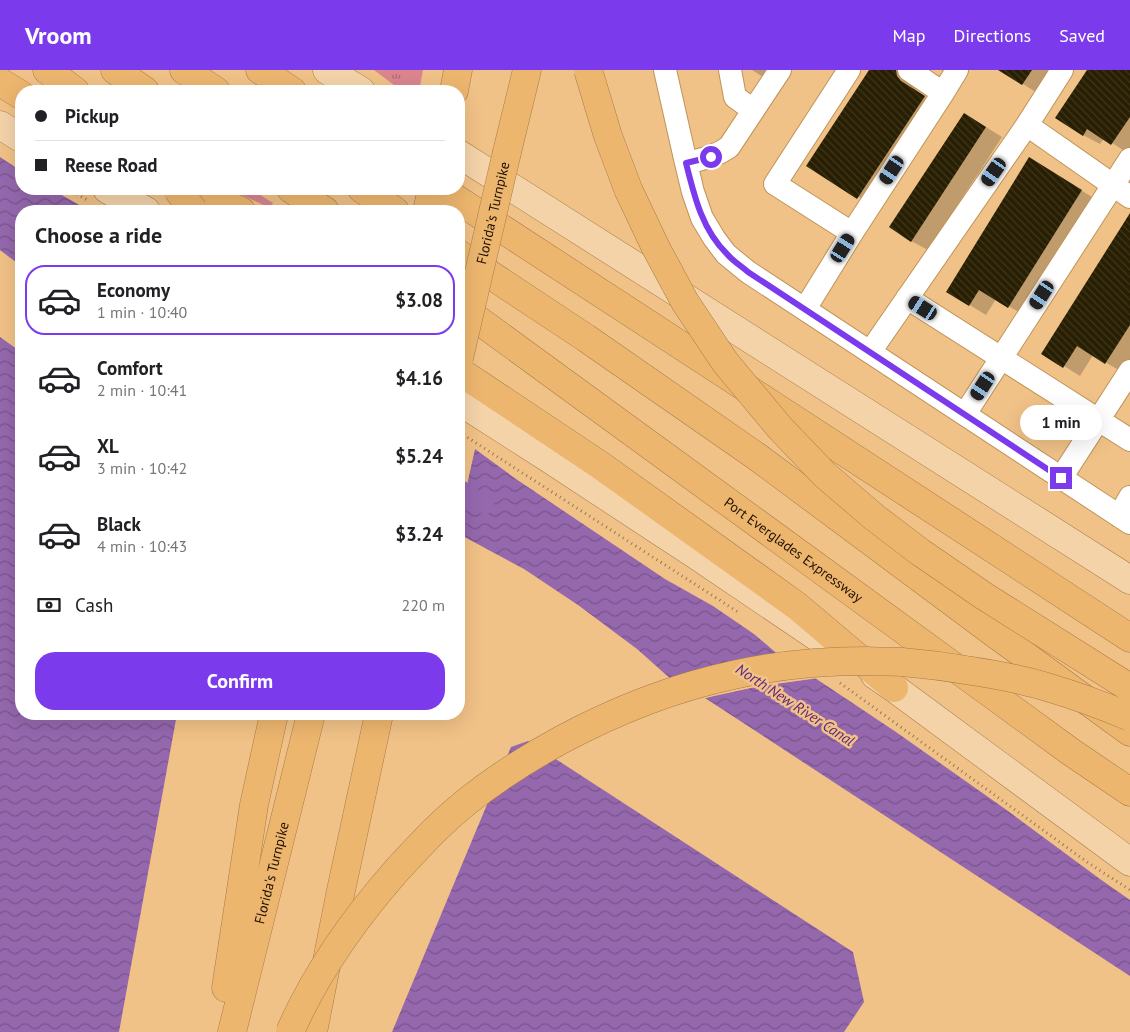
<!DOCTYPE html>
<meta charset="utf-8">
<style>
:root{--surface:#fff;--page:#f6f6f6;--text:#202124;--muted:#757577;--line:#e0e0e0;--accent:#7c3aed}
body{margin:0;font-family:"PT Sans",sans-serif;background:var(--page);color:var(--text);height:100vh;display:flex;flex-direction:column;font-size:19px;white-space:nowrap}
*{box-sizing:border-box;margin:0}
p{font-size:16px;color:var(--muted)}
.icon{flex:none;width:28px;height:28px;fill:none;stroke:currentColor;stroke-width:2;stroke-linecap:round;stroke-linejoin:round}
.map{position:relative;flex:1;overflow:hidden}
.details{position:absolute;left:15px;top:135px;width:450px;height:515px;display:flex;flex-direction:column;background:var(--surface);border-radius:20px;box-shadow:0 5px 20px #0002}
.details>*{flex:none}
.guide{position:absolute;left:15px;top:15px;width:450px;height:110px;border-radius:20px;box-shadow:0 5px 20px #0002;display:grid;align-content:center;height:110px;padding:0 20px;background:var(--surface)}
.end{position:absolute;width:22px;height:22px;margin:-11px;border:6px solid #7c3aed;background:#fff;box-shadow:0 0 0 2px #fff}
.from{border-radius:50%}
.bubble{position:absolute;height:35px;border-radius:18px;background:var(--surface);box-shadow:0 5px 20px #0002;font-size:16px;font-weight:800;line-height:35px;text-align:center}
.car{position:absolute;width:15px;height:30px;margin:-15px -8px;border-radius:6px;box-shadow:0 0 4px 1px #0007;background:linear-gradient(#222 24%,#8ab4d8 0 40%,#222 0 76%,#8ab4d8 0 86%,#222 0)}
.guide b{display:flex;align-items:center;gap:18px;height:48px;font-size:19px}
.guide b+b{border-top:1px solid var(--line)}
.guide i{width:12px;height:12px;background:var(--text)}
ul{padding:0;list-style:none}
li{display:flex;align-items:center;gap:15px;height:70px;margin:0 10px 8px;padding:0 10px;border:2px solid transparent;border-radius:20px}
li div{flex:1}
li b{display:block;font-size:19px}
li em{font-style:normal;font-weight:800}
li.current{border-color:var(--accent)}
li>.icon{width:45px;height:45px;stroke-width:1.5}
h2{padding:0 20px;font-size:22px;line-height:60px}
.pay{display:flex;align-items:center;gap:12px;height:55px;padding:0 20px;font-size:19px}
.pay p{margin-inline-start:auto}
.primary-button{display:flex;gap:10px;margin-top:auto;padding:10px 20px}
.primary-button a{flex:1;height:58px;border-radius:20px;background:var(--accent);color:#fff;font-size:20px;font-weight:800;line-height:58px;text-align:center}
header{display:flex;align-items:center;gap:30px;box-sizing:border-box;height:70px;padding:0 25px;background:var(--accent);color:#fff}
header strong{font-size:24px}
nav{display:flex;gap:28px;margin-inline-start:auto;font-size:18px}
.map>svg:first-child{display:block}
.grass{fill:url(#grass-tufts)}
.water{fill:url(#water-waves)}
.pier{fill:#f1c287}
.shadow{fill:#0003}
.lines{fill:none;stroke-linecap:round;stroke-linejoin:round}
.canal{stroke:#9568ae;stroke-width:18}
.building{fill:url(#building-back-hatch)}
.minor-casing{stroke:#bf9358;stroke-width:24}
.major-casing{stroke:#a67c48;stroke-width:29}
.highway-casing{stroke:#a67c48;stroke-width:29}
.path{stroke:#99774e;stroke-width:3;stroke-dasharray:1 4;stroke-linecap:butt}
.minor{stroke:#fff;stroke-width:22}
.major{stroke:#f4d3a9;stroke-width:28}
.highway{stroke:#edb66f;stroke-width:28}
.highway-bridge-casing{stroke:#a67c48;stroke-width:29;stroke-linecap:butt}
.highway-bridge{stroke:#edb66f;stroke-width:28}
.route{stroke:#7c3aed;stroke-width:6}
.labels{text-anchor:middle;stroke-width:5;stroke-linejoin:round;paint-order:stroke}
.street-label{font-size:14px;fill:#211000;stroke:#f1c287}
.water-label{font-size:15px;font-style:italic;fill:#5f257b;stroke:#f1c287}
</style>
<header>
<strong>Vroom</strong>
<nav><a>Map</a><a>Directions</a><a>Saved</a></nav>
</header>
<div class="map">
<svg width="1130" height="962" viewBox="0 0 1130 962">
<defs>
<pattern id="grass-tufts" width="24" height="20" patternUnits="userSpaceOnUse" patternTransform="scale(1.25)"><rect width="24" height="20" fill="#db858f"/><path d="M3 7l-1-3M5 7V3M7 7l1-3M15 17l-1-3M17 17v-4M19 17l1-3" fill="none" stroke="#b16b72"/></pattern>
<pattern id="water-waves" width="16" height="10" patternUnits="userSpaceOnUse" patternTransform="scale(1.25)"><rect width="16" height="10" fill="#9568ae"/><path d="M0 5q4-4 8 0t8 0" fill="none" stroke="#79548b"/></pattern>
<pattern id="building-back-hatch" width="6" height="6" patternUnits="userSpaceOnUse" patternTransform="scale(1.25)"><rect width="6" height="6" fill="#281f03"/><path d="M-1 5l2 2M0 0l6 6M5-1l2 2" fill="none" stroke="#3e361d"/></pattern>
</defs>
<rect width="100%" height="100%" fill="#f1c287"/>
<path class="grass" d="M 374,0 L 423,0 L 419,21 L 402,21 Z
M 229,119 L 251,119 L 273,133 L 270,138 Z"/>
<path class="water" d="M 0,87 L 21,101 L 21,119 L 51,119 L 90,141 L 21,141 L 21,196 L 0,180 Z
M 0,267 L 21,282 L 21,644 L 177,644 L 119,962 L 0,962 Z
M 475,379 L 516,409 L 665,509 L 713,536 L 754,564 L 781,587 L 673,611 L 637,579 L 578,535 L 524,499 L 459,464 L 459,450 Z
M 815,608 L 896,662 L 1008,741 L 1100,809 L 1130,830 L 1130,906 L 705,628 L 760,616 Z
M 528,671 L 853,882 L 864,932 L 844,962 L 392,962 L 511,677 Z"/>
<path class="pier" d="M 473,377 L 475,377 L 459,450 L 459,439 Z
M 815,606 L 819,608 L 760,616 L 719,624 L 703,629 L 704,626 L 718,622 L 759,613 Z"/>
<path class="shadow" d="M 752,0 L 786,0 L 776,15 Z
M 871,0 L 897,0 L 912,10 L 913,16 L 918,22 L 941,37 L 875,137 L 808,95 Z
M 1000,0 L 1054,0 L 1039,24 Z
M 1089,0 L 1130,0 L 1130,81 L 1128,83 L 1104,68 L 1100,74 L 1083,65 Z
M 965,44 L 1002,67 L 928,180 L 911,171 Z
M 1046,99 L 1097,130 L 1026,246 L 996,229 L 986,245 L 947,221 Z
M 1130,153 L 1130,291 L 1122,302 L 1093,285 L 1080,306 L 1064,296 Z"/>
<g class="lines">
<path class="canal" d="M 459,418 L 485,435"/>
</g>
<path class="building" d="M 869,0 L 896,0 L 897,6 L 901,11 L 925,26 L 857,129 L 806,96 Z
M 998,0 L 1032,0 L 1022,15 Z
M 1087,0 L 1130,0 L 1130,47 L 1111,75 L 1087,59 L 1083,66 L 1055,48 Z
M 964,43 L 986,57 L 911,172 L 889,157 Z
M 1029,87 L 1082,120 L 1008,238 L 979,220 L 969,236 L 946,222 Z
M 1130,143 L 1130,255 L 1105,294 L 1077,276 L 1063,298 L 1041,284 Z"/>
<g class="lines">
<defs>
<path id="minor" d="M 665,0 L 686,93 L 693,122 L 702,148 L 714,168 L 726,184 L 748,202 L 1130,453
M 730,0 L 735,27 L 753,40
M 849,0 L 775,114 L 852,163
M 943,23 L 957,0
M 1027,55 L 1062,0
M 686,93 C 702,89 715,87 729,77 L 780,0
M 907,228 L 1130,370
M 805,239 L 852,163 L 943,23 L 909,0
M 870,282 L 1027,55 L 1130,127
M 965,344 L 1130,89
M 1061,408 L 1130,301
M 1119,446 L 1130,427"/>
<path id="major" d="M 327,0 L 361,21
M 0,55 L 21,68
M 459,84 L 1130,510
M 107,119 L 146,141
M 459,331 L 545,386 L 696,485 L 826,573
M 875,605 L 894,618 L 1130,792"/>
<g id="highway">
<path d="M 47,0 L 75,21"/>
<path d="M 115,0 L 145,21"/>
<path d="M 184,0 L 216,21"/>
<path d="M 260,0 L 292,21"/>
<path d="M 0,12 L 21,25"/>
<path d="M 454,21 L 458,0"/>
<path d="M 507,82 L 527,0"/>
<path d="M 183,119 L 199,122 L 241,141"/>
<path d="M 291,119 L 325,141"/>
<path d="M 362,119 L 395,141"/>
<path d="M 441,119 L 1130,568"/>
<path d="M 427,141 L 432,119"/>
<path d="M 459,184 L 586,268 L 756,386 L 994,563 L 1130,662"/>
<path id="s1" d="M 459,236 L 1071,682 L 1130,722"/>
<path d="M 459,301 L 600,395 L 797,536 L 894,618"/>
<path d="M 226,918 L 254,735 L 274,644"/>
<path id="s2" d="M 232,962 L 311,644"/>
<path d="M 313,962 L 340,825 L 379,644"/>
</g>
</defs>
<use href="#minor" class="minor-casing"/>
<use href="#major" class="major-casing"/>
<use href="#highway" class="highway-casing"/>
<path class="path" d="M 68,119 L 89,131
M 459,362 L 738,542
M 840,613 L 1087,792 L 1130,820"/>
<use href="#minor" class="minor"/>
<use href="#major" class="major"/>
<use href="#highway" class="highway"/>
<defs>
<g id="highway-bridge">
<path d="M 588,0 L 608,66 L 628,119 L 656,178 L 685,232 L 725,292 L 780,358 L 825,405 L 874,447 L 920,482 L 984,526 L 1130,618"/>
<path d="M 177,119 L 194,141"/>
<path id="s3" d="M 459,288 L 507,82"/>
<path d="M 290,962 C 316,902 354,849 397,800 C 409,787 422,773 435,760 C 470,725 517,694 561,670 C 615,641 673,618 733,605 C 777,595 823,591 867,591 C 879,592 891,591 902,592 C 926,594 949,597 972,601 C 998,605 1025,610 1050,618 C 1077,626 1104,636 1130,647"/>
</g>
</defs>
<use href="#highway-bridge" class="highway-bridge-casing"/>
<use href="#highway-bridge" class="highway-bridge"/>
</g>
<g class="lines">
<path class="route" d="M 711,87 L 686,93 C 694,125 702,160 727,184 C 733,191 741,196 748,202 L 1061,408"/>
</g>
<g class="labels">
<g class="street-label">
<text dy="5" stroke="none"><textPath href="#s3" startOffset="149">Florida's Turnpike</textPath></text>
<text dy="5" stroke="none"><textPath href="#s1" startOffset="414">Port Everglades Expressway</textPath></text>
<text dy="5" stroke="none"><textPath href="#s2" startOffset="164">Florida's Turnpike</textPath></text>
</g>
<g class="water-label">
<text transform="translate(795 635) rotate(33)" y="5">North New River Canal</text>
</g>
</g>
</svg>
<i class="end from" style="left:711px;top:87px"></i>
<i class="end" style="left:1061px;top:408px"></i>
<div class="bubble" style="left:1020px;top:335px;width:82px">1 min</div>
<i class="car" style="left:892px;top:100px;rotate:213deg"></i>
<i class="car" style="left:994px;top:102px;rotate:215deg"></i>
<i class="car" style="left:843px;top:178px;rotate:32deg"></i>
<i class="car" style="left:1042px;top:225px;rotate:213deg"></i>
<i class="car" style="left:923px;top:238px;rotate:302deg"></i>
<i class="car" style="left:983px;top:316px;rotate:213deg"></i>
<div class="guide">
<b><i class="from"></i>Pickup</b>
<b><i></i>Reese Road</b>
</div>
<section class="details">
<h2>Choose a ride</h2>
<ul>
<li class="current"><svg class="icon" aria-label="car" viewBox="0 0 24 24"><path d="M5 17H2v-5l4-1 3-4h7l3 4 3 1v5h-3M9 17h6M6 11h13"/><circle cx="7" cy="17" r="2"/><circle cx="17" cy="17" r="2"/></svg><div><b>Economy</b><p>1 min · 10:40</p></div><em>$3.08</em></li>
<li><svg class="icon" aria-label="car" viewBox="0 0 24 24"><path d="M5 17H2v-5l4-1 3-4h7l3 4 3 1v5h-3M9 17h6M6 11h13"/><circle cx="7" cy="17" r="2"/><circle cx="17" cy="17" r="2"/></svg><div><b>Comfort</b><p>2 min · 10:41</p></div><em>$4.16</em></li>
<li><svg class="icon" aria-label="car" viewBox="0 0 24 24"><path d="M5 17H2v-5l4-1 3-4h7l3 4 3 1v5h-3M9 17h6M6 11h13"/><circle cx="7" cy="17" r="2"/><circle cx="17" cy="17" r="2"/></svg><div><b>XL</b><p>3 min · 10:42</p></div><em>$5.24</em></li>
<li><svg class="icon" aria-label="car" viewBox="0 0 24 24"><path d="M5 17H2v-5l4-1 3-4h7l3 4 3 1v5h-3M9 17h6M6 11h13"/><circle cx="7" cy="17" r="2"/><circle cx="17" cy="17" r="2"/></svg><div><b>Black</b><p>4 min · 10:43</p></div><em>$3.24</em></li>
</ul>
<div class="pay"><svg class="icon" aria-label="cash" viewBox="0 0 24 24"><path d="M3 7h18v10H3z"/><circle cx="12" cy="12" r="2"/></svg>Cash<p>220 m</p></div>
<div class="primary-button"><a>Confirm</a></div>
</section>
</div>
